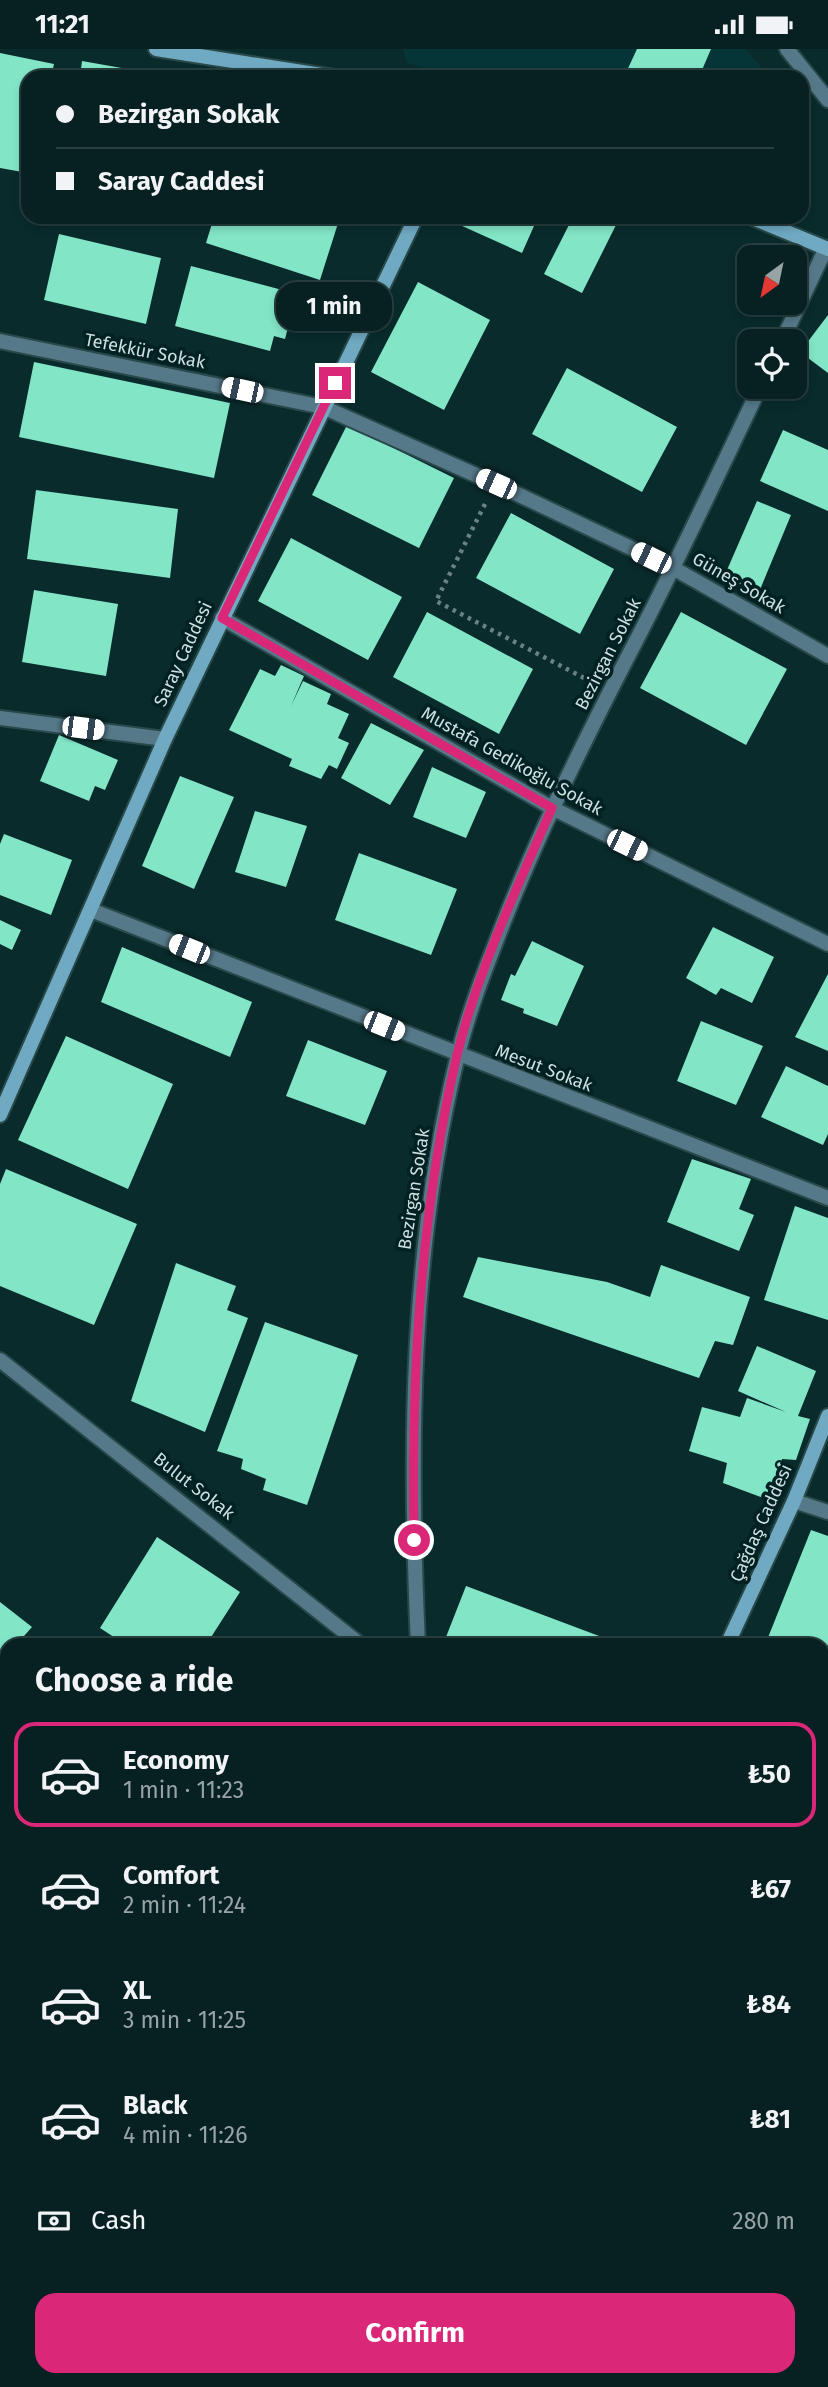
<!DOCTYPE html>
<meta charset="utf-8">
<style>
:root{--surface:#072021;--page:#152d2e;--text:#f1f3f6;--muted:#98a3a5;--line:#283e3f;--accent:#db2777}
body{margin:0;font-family:"Fira Sans",sans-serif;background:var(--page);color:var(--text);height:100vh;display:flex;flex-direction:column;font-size:26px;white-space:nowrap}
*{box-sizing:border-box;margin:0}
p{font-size:23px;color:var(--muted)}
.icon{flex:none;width:38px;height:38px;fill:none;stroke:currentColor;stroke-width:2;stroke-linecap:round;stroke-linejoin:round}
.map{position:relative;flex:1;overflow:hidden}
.drawer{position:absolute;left:0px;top:1589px;width:830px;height:749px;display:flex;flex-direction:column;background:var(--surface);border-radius:21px 21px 0 0;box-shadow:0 4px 10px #0003,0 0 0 2px var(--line)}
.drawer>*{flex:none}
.guide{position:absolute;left:21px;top:21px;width:788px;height:154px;border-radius:21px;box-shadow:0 4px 10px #0003,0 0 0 2px var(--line);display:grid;align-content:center;height:154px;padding:0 35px;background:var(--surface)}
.needle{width:46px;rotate:213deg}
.buttons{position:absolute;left:737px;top:196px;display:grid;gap:14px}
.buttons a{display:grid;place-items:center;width:70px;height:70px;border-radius:14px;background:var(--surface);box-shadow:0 4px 10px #0003,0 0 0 2px var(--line);font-size:35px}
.end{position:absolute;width:32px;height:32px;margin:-16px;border:9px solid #db2777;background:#fff;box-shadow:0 0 0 4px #fff}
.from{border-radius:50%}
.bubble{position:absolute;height:49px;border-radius:21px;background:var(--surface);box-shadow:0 4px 10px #0003,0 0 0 2px var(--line);font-size:23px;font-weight:700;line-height:49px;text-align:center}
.car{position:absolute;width:21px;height:42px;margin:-21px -10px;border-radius:9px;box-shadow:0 0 5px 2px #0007;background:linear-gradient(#fff 24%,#345 0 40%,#fff 0 76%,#345 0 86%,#fff 0)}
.guide b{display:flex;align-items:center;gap:24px;height:66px;font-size:26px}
.guide b+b{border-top:2px solid var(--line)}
.guide i{width:18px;height:18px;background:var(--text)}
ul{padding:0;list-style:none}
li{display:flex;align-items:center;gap:21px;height:105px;margin:0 14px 10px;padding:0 21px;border:4px solid transparent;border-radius:21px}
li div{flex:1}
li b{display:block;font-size:26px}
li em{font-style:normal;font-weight:700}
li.current{border-color:var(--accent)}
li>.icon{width:63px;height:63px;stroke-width:1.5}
h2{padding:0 35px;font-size:32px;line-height:84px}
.pay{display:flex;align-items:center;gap:18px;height:77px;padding:0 35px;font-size:26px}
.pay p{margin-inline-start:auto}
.action{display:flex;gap:14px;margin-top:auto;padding:14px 35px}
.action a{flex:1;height:80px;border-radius:21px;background:var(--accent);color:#fff;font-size:28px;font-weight:700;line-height:80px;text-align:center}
.status{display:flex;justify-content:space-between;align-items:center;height:49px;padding:0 35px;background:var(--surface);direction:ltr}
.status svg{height:19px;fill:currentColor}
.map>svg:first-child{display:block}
.built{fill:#063537}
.green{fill:#063c0c}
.building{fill:#82e5c6}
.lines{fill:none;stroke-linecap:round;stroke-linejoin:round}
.street-casing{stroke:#294849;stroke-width:18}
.secondary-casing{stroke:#294849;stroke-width:18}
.path{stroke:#698384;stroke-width:4.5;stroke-dasharray:3.5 5;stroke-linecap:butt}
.street{stroke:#567989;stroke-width:14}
.secondary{stroke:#6fa9c2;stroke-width:14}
.route{stroke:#db2777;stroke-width:9}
.labels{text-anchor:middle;stroke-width:7;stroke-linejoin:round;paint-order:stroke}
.street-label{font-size:18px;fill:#cedfe0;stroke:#012122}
</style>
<div class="status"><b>11:21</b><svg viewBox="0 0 49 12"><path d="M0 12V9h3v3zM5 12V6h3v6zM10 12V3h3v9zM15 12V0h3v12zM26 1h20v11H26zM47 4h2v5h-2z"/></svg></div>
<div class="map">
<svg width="828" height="2338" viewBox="0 0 828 2338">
<rect width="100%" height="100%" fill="#092b2c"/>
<path class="built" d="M 403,0 L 746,0 L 769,28 L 458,28 L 407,14 Z"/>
<path class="green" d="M 822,1861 L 828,1863 L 828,1970 L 823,1969 Z"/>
<path class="building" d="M 637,0 L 711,0 L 699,28 L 624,28 Z
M 0,4 L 54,15 L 51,28 L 28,28 L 28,124 L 0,119 Z
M 82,12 L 167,27 L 167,28 L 80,28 Z
M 214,168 L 340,168 L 320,231 L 206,194 Z
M 453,168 L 538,168 L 522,204 L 451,172 Z
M 573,168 L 620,168 L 582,244 L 544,225 Z
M 59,185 L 161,209 L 146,275 L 44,251 Z
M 191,217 L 305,247 L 299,274 L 290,271 L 285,290 L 274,287 L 270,302 L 175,277 Z
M 418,233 L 490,271 L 444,361 L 371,323 Z
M 828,266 L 828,324 L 800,303 Z
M 34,313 L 230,354 L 214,429 L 19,388 Z
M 567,319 L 677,378 L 642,443 L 532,385 Z
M 347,376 L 454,429 L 419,499 L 312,446 Z
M 783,381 L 828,401 L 828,462 L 760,432 Z
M 36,441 L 178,460 L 170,529 L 27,510 Z
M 757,452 L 791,466 L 759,543 L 724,528 Z
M 511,464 L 614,520 L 580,585 L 476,529 Z
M 291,489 L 402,548 L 368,611 L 258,552 Z
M 34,541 L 118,555 L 106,627 L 22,613 Z
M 427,563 L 533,620 L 499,685 L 393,628 Z
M 681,563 L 787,620 L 746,696 L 640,639 Z
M 281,616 L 304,627 L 291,657 L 303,632 L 331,645 L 327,655 L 349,665 L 338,689 L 349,694 L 337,720 L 329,716 L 321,730 L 289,717 L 292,710 L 229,681 L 260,620 L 275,627 Z
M 371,674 L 424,701 L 390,756 L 341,729 Z
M 59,686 L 118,711 L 105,741 L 95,737 L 89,752 L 40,732 Z
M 432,718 L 486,743 L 466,789 L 413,768 Z
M 180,727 L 234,748 L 194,840 L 142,817 Z
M 255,762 L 307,777 L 286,838 L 235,823 Z
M 4,785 L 72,811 L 51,866 L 0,846 L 0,795 Z
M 359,804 L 457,840 L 431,906 L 335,871 Z
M 0,871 L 21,881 L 12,901 L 0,895 Z
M 713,878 L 774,908 L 752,954 L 721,939 L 716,946 L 686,929 Z
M 532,892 L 584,917 L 557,977 L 523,964 L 524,960 L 501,951 L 511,925 L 515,927 Z
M 122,898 L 252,953 L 230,1008 L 101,953 Z
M 828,925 L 828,1002 L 795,988 Z
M 701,972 L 763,997 L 736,1056 L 677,1032 Z
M 66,987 L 173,1035 L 128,1140 L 18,1091 Z
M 308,991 L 387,1022 L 365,1076 L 286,1047 Z
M 786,1017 L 828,1037 L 828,1085 L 823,1096 L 761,1068 Z
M 692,1110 L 751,1130 L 739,1160 L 754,1166 L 739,1202 L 667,1173 Z
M 6,1120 L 137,1175 L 94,1276 L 0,1237 L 0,1135 Z
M 795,1157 L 828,1169 L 828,1271 L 764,1251 Z
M 478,1208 L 607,1233 L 650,1248 L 661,1216 L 750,1248 L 733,1296 L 715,1292 L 699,1329 L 463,1248 Z
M 176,1214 L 236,1237 L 227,1261 L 248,1269 L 205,1383 L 131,1352 Z
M 265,1273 L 358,1306 L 307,1456 L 263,1441 L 266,1430 L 241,1420 L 243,1410 L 217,1402 Z
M 757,1297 L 816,1322 L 798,1367 L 810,1370 L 796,1411 L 782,1410 L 769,1451 L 723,1434 L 727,1414 L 689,1402 L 702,1358 L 740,1368 L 747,1349 L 786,1363 L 738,1342 Z
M 811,1481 L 828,1487 L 828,1651 L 822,1648 L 822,1596 L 765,1596 Z
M 157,1488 L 240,1543 L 206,1596 L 126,1596 L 100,1579 Z
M 466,1537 L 623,1596 L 465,1596 L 446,1588 Z
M 0,1553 L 32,1578 L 16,1596 L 7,1596 L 7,1606 L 0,1614 Z
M 822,1758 L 828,1760 L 828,1779 L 822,1791 Z
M 0,1809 L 7,1816 L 7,1908 L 0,1901 Z
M 828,2096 L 828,2222 L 822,2220 L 822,2111 Z
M 77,2331 L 128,2331 L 123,2338 L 87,2338 Z
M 361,2331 L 409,2331 L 422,2338 L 358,2338 Z"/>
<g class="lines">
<defs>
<path id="street" d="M 787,0 L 828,51
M 0,292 L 323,358 L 496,435 L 673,519 L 828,607
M 782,292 L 826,199
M 222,569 L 552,759 L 828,895
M 0,669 L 165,690
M 91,861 L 828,1149
M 0,1311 L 361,1596
M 794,1452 L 828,1463
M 418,1596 C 409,1398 410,1199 458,1006 C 467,969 480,933 494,898 C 534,792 585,690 637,590 C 680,507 720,422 760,338
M 0,2083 L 7,2075"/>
<path id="secondary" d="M 156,0 L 334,28
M 750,168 L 828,200
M 0,1066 L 165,690 L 416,168
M 727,1596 L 794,1452 L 828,1367
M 0,1749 L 7,1756
M 822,2295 L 828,2297
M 303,2338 L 307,2331"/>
</defs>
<use href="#street" class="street-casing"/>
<use href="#secondary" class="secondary-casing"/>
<path class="path" d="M 485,455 L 436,552 L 590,632"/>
<use href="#street" class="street"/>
<use href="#secondary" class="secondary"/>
</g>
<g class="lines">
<path class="route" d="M 335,334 L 222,569 L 552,759 C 517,839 478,921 457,1006 C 420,1165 411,1328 414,1491"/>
</g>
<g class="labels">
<g class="street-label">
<text transform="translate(145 302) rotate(11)" y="6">Tefekkür Sokak</text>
<text transform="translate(739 534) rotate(30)" y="6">Güneş Sokak</text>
<text transform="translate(183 605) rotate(-65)" y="6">Saray Caddesi</text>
<text transform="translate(608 605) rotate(-63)" y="6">Bezirgan Sokak</text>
<text transform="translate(512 712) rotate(29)" y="6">Mustafa Gedikoğlu Sokak</text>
<text transform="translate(544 1019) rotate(21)" y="6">Mesut Sokak</text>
<text transform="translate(414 1140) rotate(-81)" y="6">Bezirgan Sokak</text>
<text transform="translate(194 1437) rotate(38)" y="6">Bulut Sokak</text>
<text transform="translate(761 1474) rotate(-66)" y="6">Çağdaş Caddesi</text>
</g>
</g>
</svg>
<div class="buttons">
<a><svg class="needle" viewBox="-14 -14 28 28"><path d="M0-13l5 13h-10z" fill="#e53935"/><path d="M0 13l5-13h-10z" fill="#98a3a5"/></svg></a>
<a><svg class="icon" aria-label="locate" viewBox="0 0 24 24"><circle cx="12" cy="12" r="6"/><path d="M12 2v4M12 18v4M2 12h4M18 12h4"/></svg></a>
</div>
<i class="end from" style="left:414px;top:1491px"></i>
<i class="end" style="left:335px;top:334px"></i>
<div class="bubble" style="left:276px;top:233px;width:116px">1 min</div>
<i class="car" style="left:242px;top:341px;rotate:282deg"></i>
<i class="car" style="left:496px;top:435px;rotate:294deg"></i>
<i class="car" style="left:651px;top:509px;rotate:296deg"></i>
<i class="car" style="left:83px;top:679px;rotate:97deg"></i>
<i class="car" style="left:627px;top:796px;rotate:116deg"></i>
<i class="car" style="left:189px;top:900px;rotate:292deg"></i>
<i class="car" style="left:384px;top:977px;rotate:112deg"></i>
<div class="guide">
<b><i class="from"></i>Bezirgan Sokak</b>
<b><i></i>Saray Caddesi</b>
</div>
<section class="drawer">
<h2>Choose a ride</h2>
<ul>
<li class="current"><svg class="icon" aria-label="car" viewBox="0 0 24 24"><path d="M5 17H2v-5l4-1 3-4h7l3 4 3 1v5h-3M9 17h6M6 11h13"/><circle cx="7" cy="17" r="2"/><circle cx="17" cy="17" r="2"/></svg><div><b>Economy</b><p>1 min · 11:23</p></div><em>₺50</em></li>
<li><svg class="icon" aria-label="car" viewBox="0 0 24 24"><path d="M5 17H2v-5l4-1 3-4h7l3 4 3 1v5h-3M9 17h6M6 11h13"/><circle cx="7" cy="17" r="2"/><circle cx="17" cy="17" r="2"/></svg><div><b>Comfort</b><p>2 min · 11:24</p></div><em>₺67</em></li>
<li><svg class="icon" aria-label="car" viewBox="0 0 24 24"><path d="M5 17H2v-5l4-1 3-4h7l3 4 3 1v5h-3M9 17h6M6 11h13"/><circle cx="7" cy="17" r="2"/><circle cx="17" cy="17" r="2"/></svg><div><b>XL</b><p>3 min · 11:25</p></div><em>₺84</em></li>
<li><svg class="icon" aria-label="car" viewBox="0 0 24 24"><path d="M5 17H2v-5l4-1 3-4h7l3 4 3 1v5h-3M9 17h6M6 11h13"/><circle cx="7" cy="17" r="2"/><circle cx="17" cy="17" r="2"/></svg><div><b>Black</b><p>4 min · 11:26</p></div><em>₺81</em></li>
</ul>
<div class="pay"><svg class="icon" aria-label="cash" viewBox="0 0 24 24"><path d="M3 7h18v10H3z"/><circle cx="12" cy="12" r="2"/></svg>Cash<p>280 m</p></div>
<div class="action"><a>Confirm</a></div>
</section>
</div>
